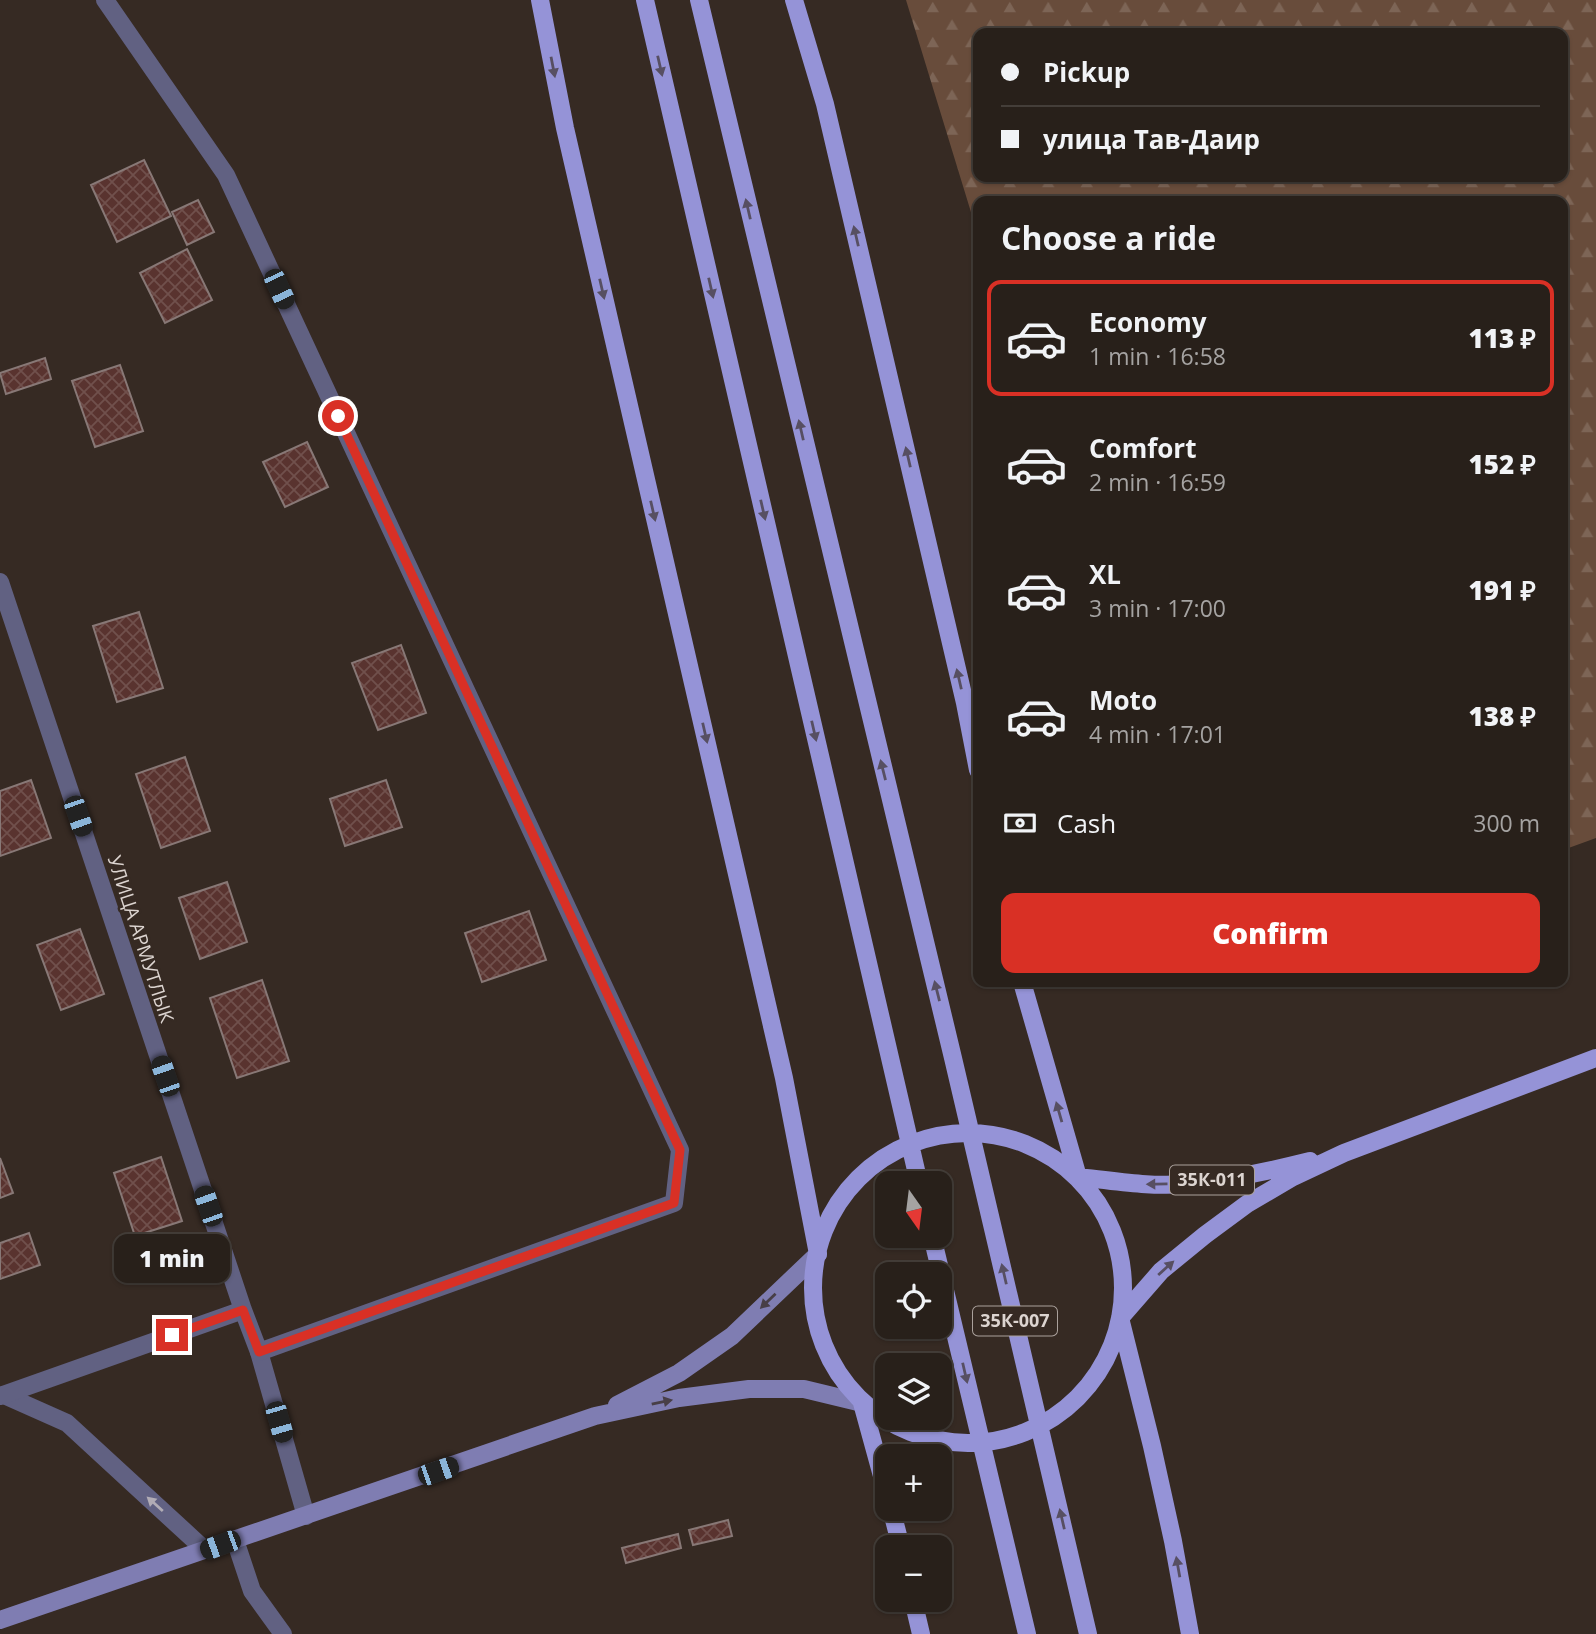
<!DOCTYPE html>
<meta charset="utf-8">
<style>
:root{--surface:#28201a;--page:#302823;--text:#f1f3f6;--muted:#a5a3a2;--line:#443e39;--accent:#d93025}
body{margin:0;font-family:"Open Sans",sans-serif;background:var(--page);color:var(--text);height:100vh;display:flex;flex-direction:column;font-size:26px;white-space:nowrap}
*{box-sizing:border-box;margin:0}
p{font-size:23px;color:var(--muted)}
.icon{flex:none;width:38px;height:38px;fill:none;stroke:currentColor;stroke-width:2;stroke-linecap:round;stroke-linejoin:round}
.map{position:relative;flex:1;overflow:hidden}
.sheet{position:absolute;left:973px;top:196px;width:595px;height:791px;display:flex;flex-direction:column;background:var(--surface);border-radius:14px;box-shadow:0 2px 5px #0004,0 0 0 2px var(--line)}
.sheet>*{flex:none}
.guide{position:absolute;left:973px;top:28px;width:595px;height:154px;border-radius:14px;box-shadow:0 2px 5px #0004,0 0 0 2px var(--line);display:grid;align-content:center;height:154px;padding:0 28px;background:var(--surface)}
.needle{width:46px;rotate:166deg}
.tools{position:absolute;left:875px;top:1171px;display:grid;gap:14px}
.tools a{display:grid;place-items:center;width:77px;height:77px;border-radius:14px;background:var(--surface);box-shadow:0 2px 5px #0004,0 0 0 2px var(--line);font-size:35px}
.end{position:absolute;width:32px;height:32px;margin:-16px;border:9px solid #d93025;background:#fff;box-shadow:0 0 0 4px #fff}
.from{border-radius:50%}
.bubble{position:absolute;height:49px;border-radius:14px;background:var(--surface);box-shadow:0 2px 5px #0004,0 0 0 2px var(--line);font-size:23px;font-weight:800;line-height:49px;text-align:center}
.car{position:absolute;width:21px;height:42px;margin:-21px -10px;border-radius:9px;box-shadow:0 0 5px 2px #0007;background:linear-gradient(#222 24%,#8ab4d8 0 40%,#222 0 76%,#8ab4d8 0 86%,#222 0)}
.guide b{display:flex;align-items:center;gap:24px;height:66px;font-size:26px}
.guide b+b{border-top:2px solid var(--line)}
.guide i{width:18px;height:18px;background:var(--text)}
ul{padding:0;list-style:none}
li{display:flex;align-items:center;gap:21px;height:116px;margin:0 14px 10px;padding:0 14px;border:4px solid transparent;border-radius:14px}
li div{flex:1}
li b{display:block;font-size:26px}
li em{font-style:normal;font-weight:800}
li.current{border-color:var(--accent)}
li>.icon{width:63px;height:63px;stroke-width:1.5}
h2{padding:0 28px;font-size:32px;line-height:84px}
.pay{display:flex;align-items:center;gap:18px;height:77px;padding:0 28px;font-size:26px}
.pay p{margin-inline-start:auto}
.button{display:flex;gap:14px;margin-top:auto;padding:14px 28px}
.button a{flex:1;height:80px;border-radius:14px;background:var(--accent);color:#fff;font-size:28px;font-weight:800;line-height:80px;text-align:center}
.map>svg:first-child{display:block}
.forest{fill:url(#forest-firs);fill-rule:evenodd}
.building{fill:url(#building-cross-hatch);stroke:#887876;stroke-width:2}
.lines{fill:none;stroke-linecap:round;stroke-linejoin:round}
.service{stroke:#616182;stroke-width:18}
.minor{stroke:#616182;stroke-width:18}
.secondary{stroke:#7f7db2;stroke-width:18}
.primary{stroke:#9593d7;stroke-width:18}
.oneway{fill:#574f62}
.oneway2{fill:#483f47}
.oneway3{fill:#b1acb5}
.route{stroke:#d93025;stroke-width:9}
.labels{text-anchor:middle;stroke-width:5;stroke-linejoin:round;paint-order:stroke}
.shield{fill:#362a23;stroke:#aaa19c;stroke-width:2}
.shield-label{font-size:18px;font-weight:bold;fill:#dcd4d0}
.street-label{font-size:19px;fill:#dcd4d0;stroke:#362a23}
</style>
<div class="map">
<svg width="1596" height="1634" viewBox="0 0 1596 1634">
<defs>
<pattern id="forest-firs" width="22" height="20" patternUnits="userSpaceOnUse" patternTransform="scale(1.75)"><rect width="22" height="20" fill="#684c3b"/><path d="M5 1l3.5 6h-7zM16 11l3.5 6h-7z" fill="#7d6556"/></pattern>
<pattern id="building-cross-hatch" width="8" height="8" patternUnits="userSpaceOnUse" patternTransform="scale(1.75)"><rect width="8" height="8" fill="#59332f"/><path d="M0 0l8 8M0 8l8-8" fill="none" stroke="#70504c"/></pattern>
</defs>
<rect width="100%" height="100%" fill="#362a23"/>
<path class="forest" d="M 906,0 L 1596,0 L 1596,838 L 1563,850 L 1563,201 L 978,201 L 978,235 ZM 978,33 L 1563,33 L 1563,177 L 978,177 Z"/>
<path class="building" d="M 144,160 L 171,216 L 117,242 L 91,185 Z
M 198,200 L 214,232 L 187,245 L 172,212 Z
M 187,249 L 212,300 L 165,323 L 140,273 Z
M 45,358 L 51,379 L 6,394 L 0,373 Z
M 120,365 L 143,431 L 95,447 L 72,381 Z
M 307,442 L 328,487 L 285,507 L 263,462 Z
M 139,612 L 163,688 L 117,702 L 93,626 Z
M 401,645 L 426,713 L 378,730 L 352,663 Z
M 185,757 L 210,831 L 161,848 L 136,774 Z
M 31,780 L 51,838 L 0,856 L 0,791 Z
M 386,780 L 402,827 L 345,846 L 330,799 Z
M 227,882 L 247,942 L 200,959 L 179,898 Z
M 529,911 L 546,960 L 482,982 L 465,933 Z
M 80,929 L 104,994 L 61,1010 L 37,945 Z
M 262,980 L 289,1061 L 237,1078 L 210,998 Z
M 161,1157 L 182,1221 L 135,1236 L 114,1173 Z
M 0,1158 L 13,1193 L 0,1198 Z
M 29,1233 L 40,1265 L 0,1279 L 0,1243 Z
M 728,1520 L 732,1536 L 693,1545 L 689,1530 Z
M 678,1534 L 681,1548 L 626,1563 L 622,1548 Z"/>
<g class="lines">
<path class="service" d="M 259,1352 L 306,1516
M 4,1395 L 67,1423 L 205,1550"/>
<path class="minor" d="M 0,582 L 243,1310 L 259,1352 L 674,1203 L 680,1150 L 226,175 L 105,0
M 0,1396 L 243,1310
M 235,1540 L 252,1591 L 283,1634"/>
<path class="secondary" d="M 617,1405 L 679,1373 L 732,1336 L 818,1254
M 0,1620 L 595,1416 L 679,1398 L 749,1389 L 804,1389 L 862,1403"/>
<path class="primary" d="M 540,0 L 565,128 L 784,1078 L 818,1254
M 645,0 L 919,1183
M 699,0 L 953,1058 L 1088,1634
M 794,0 L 825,104 L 965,703 L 978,770
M 1022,982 L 1078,1177 C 1114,1181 1150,1187 1187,1184 C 1228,1180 1270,1171 1310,1161
M813 1288a155 155 0 1 1 310 0a155 155 0 1 1-310 0Z
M 932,1236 L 1027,1634
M 862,1403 L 887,1494
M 891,1508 L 901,1547
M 913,1600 L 921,1634
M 1190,1634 L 1173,1541 L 1152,1446 L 1120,1318 L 1161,1271 L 1205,1235 L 1247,1204 L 1293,1177 L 1344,1153 L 1596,1058"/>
</g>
<defs><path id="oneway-solid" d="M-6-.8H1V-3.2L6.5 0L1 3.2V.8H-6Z" transform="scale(1.75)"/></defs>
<g class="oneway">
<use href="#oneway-solid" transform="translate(660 66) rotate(77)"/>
<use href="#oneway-solid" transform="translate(553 67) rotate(79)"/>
<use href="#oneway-solid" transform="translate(748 209) rotate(-103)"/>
<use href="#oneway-solid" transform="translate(856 236) rotate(-103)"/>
<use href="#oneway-solid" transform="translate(711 288) rotate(77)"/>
<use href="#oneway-solid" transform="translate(602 289) rotate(77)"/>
<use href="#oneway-solid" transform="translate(801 430) rotate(-103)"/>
<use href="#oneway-solid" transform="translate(908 457) rotate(-103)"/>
<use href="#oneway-solid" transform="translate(763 510) rotate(77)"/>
<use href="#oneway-solid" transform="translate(653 511) rotate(77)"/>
<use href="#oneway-solid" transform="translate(959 679) rotate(-103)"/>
<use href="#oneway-solid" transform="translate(814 731) rotate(77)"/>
<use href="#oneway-solid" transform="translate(705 733) rotate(77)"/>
<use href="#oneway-solid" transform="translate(883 770) rotate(-104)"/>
<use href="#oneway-solid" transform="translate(937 991) rotate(-104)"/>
<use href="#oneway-solid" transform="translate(1059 1112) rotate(-106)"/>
<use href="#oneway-solid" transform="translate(1157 1184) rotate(179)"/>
<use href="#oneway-solid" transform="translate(1166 1268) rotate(-42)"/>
<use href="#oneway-solid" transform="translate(1004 1274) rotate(-103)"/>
<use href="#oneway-solid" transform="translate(965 1373) rotate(77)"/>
<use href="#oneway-solid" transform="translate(1062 1519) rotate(-103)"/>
<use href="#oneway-solid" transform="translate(1178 1567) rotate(-100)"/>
</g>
<g class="oneway2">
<use href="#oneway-solid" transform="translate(768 1301) rotate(136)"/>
<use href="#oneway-solid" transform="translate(662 1402) rotate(-12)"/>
</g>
<use class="oneway3" href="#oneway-solid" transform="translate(155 1504) rotate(-138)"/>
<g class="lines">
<path class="route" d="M 172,1335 L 243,1310 L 259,1352 L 674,1203 L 680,1150 L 338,416"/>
</g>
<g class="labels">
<g class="shield">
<rect x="1170" y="1165.5" width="84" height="29" rx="5"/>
<rect x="973" y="1306.5" width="84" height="29" rx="5"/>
</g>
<g class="shield-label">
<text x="1212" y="1186">35К-011</text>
<text x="1015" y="1327">35К-007</text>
</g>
<g class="street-label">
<text transform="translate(141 939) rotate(72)" y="7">УЛИЦА АРМУТЛЫК</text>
</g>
</g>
</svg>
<div class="tools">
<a><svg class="needle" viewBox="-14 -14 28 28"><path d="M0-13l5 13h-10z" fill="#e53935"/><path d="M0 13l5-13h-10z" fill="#a5a3a2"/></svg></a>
<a><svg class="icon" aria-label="locate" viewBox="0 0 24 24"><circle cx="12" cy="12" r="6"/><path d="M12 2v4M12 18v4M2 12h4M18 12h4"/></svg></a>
<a><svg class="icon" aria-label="layers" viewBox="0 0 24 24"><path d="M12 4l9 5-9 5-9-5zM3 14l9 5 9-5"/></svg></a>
<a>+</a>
<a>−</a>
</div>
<i class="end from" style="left:338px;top:416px"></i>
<i class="end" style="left:172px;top:1335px"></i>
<div class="bubble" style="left:114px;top:1234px;width:116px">1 min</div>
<i class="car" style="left:279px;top:289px;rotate:155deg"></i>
<i class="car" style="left:78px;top:816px;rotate:161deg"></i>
<i class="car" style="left:165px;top:1076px;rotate:341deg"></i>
<i class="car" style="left:208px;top:1206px;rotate:341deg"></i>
<i class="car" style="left:279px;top:1422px;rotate:164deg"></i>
<i class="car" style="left:438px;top:1471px;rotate:71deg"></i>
<i class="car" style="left:220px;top:1545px;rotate:250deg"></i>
<div class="guide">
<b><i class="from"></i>Pickup</b>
<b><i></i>улица Тав-Даир</b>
</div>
<section class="sheet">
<h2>Choose a ride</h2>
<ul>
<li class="current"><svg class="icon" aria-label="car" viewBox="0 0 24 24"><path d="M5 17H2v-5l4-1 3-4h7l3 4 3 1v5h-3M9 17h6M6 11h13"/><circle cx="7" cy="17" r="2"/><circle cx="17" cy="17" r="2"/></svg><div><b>Economy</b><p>1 min · 16:58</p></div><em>113 ₽</em></li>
<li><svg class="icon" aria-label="car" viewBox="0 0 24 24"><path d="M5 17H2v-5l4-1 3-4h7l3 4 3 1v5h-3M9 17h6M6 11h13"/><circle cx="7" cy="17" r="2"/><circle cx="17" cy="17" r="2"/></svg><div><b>Comfort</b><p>2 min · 16:59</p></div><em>152 ₽</em></li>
<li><svg class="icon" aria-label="car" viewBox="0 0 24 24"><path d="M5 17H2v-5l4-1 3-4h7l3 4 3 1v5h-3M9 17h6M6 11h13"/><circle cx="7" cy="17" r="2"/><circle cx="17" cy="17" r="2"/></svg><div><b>XL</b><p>3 min · 17:00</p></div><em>191 ₽</em></li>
<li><svg class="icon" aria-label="car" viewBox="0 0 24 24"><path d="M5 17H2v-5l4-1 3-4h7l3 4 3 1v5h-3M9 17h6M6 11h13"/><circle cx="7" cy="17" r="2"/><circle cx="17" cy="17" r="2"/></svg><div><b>Moto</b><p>4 min · 17:01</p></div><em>138 ₽</em></li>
</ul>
<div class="pay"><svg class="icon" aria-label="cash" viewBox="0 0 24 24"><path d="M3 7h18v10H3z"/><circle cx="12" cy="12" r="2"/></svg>Cash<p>300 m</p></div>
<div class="button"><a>Confirm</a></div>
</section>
</div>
